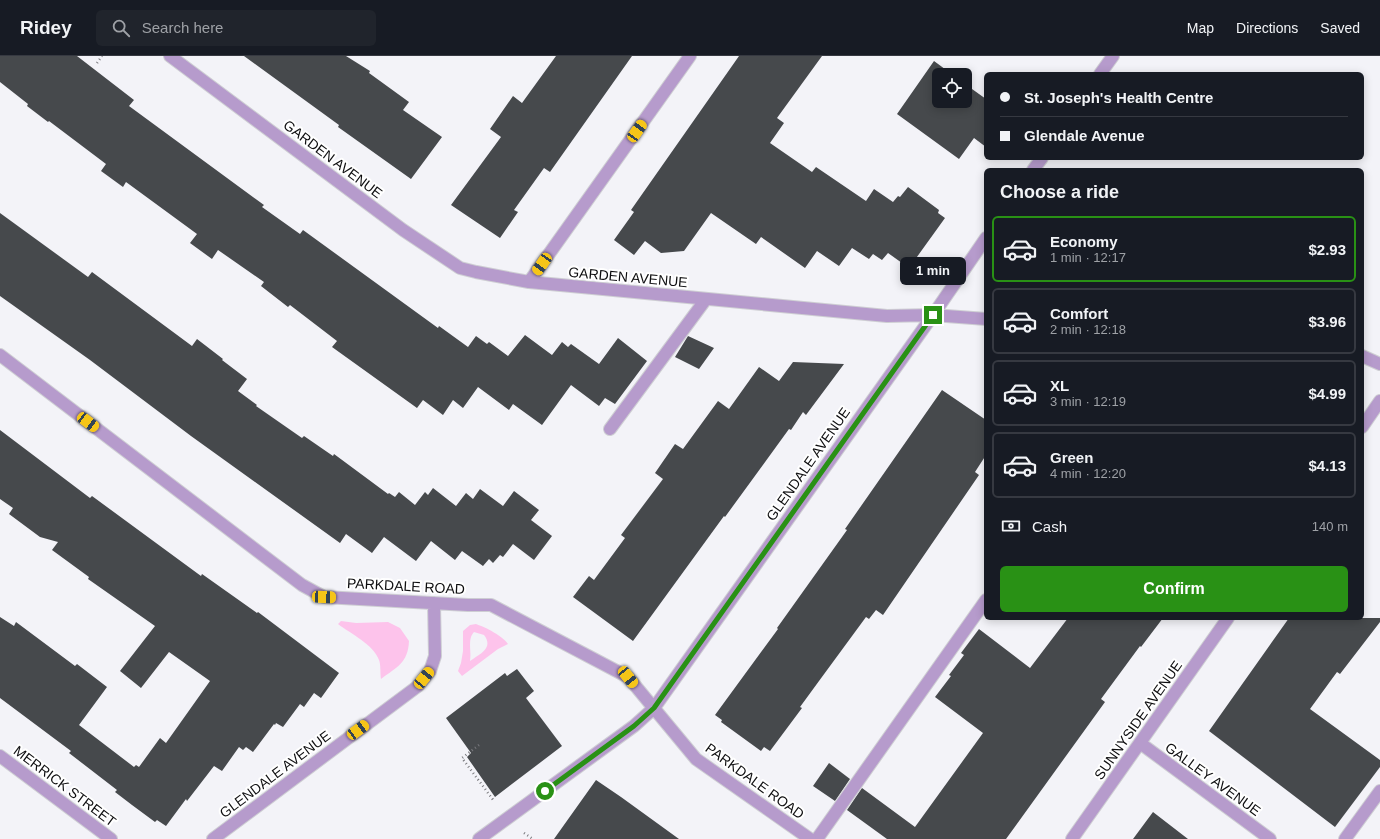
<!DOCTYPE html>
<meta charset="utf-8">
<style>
:root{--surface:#171b24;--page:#20242c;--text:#f1f3f6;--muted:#9ea1a6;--line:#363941;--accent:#299115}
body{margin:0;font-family:Arial,sans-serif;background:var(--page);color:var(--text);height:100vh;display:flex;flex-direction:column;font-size:15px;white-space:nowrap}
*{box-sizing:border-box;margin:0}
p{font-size:13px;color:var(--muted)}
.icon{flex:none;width:22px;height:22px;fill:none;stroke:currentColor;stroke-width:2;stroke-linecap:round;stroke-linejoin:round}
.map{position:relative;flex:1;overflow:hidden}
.panel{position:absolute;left:984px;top:112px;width:380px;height:452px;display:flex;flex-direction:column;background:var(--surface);border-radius:6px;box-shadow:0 2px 10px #0003}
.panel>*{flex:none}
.guide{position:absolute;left:984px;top:16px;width:380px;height:88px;border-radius:6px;box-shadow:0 2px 10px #0003;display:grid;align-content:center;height:88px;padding:0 16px;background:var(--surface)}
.fabs{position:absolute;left:932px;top:12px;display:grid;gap:8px}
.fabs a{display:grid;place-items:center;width:40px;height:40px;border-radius:6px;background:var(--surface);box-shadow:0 2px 10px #0003;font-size:20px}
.end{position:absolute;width:18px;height:18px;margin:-9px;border:5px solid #299115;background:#fff;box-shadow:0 0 0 2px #fff}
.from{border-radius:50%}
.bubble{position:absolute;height:28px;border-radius:6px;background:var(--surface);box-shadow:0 2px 10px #0003;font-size:13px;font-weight:700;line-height:28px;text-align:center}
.car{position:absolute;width:12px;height:24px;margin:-12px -6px;border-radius:5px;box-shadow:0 0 3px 1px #0007;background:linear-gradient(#f5c518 24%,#345 0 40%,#f5c518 0 76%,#345 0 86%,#f5c518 0)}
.guide b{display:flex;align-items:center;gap:14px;height:38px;font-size:15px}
.guide b+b{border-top:1px solid var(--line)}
.guide i{width:10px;height:10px;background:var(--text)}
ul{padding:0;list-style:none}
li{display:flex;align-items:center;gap:12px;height:66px;margin:0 8px 6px;padding:0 8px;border:2px solid var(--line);border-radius:6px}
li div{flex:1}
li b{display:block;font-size:15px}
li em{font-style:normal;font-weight:700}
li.on{border-color:var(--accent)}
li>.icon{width:36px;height:36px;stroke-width:1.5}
h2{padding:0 16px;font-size:18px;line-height:48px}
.pay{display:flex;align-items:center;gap:10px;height:44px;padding:0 16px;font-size:15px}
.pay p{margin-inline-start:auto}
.cta{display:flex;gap:8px;margin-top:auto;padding:8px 16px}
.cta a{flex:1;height:46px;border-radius:6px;background:var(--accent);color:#fff;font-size:16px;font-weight:700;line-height:46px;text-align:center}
header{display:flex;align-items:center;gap:24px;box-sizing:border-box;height:56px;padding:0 20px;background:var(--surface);border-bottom:1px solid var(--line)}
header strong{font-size:19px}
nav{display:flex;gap:22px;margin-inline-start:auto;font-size:14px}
.search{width:280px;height:36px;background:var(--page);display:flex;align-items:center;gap:10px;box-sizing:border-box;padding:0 14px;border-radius:6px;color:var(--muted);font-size:15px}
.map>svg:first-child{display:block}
.green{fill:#fdc3eb;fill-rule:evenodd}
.building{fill:#46494c}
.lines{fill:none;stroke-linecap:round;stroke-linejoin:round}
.service-casing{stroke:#ceced3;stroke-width:14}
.minor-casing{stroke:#ceced3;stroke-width:14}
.path{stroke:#79797d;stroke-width:2.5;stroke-dasharray:1 3;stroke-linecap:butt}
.service{stroke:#b69bcc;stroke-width:12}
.minor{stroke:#b69bcc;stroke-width:12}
.route{stroke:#299115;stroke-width:5}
.labels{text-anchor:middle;stroke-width:4;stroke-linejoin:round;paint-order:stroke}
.street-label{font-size:14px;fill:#0d0d0f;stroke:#fff}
</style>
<header>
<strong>Ridey</strong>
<div class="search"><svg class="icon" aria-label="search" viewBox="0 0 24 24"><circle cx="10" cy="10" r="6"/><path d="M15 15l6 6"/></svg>Search here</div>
<nav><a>Map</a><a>Directions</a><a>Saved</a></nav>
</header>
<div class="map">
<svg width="1380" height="783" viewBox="0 0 1380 783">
<rect width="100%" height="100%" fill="#f3f3f8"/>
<path class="green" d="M 341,565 L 356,567 L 388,566 L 400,572 L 409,585 C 408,607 397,611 381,623 C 380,617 381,609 379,604 C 373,588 351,578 338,568 Z
M 476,568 C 485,571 503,580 508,588 L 498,593 L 462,620 L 458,615 L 461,607 L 463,595 L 463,575 L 470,569 ZM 474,576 L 484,579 C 494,592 480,598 470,605 C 472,596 467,583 474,576 Z"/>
<path class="building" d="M 0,0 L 77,0 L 134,44 L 129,50 L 264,149 L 262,151 L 300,178 L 303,174 L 438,272 L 439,270 L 468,291 L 476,280 L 487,288 L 489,286 L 508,300 L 525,279 L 552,299 L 562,286 L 568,291 L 571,288 L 599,308 L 618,282 L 647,305 L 615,348 L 605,342 L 599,350 L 571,329 L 542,369 L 513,348 L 509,354 L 478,331 L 463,352 L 453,344 L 443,359 L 423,344 L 417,352 L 332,291 L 337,285 L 290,249 L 288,251 L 261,230 L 264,226 L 218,194 L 212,203 L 190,187 L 197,178 L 126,126 L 123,131 L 101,115 L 106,108 L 49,65 L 48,66 L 27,50 L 28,48 L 0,26 Z
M 244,0 L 346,0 L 370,15 L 369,17 L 409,46 L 403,54 L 442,81 L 411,123 L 338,71 L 339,69 Z
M 556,0 L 632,0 L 550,116 L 544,112 L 514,154 L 518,156 L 500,182 L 451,149 L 501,81 L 490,73 L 513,40 L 522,47 Z
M 739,0 L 822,0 L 777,62 L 784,67 L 770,87 L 812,116 L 816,111 L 866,145 L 874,133 L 893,146 L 898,140 L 900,141 L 908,131 L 939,154 L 938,157 L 945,162 L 909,212 L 888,197 L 882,204 L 873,198 L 869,203 L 852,192 L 839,210 L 817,195 L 805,212 L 761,181 L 756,188 L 711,157 L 684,195 L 661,197 L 645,185 L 634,199 L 614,184 L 634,156 L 631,154 Z
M 934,5 L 953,19 L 939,19 L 939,45 L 965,45 L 965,28 L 986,43 L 986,91 L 974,82 L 959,103 L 897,58 Z
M 0,157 L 88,221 L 92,216 L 192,290 L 197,283 L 223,303 L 222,304 L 247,323 L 238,335 L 257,349 L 256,350 L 302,382 L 304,380 L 333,400 L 334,398 L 388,438 L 389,437 L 395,441 L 399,436 L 415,449 L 425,436 L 428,439 L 433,432 L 456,450 L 466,437 L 473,443 L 480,433 L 503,450 L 514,435 L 539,454 L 531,464 L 552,480 L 534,504 L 513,488 L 503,501 L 500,499 L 493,507 L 489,503 L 483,510 L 462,495 L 455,504 L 431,485 L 416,505 L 384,481 L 372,497 L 346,478 L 340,487 L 191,380 L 90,304 L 0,240 Z
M 688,280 L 714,292 L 699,313 L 675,301 Z
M 793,306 L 844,308 L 806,359 L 803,356 L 791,374 L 789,373 L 725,461 L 724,460 L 633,585 L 573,541 L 589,520 L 594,524 L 625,482 L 621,479 L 663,423 L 655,417 L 675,388 L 683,393 L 718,345 L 729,353 L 759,311 L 779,325 Z
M 942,334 L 986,364 L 986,399 L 975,416 L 979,419 L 883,559 L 876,554 L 869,563 L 866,561 L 819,625 L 800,651 L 802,652 L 770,695 L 764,691 L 761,695 L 721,666 L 722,664 L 715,659 L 778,573 L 777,572 L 847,474 L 845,473 Z
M 0,374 L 90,442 L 92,440 L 201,520 L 202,518 L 257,557 L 258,556 L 339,617 L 321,642 L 314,637 L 304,651 L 300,648 L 283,671 L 276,667 L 275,669 L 274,668 L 253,696 L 246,691 L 243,694 L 239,691 L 222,715 L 214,710 L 187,745 L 186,743 L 166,770 L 157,764 L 155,766 L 132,749 L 115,736 L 117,734 L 69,697 L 71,695 L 0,642 L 0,561 L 14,570 L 16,566 L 75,610 L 77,608 L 107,631 L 79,669 L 134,711 L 136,709 L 139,711 L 160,682 L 166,687 L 210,625 L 169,596 L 141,632 L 120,615 L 155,570 L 88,523 L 89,521 L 52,494 L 58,486 L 40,481 L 9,458 L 13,452 L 0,443 Z
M 1068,562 L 1163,562 L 1141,591 L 1140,590 L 1101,643 L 1105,646 L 1006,783 L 887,783 L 847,754 L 862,732 L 915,771 L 983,677 L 935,641 L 951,620 L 949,619 L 964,599 L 961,597 L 979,573 L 1030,612 Z
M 1289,562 L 1380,562 L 1380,566 L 1340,618 L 1337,616 L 1310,653 L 1380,704 L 1380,711 L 1335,771 L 1209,675 Z
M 517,613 L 534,635 L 526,642 L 562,690 L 495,741 L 467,701 L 471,697 L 446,662 L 505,617 L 507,620 Z
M 829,707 L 850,723 L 835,745 L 813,730 Z
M 596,724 L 621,741 L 679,783 L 554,783 Z
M 1153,756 L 1188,783 L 1133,783 Z"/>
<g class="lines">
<defs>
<path id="service" d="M 610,373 L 706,243
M 479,783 L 634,670 L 654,652
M 817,783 L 986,544
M 1345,783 L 1380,735"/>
<path id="minor" d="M 170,0 L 403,174 L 460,212 L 476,216 L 529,226 L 887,260 L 933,259 L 986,263
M 1100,18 L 1113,0
M 1033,114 L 1042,102
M 529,226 L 690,0
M 0,299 L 302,529 L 324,541 L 468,549 L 491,549 L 628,621 L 696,703 L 810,783
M 1362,300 L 1380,308
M 1362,371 L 1380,345
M 654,652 L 933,259 L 986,182
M 1140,687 L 1270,783
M 0,700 L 111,783
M 213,783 L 418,630 L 430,615 L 435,600 L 434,547
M 1072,783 L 1228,562"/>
</defs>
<use href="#service" class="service-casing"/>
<use href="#minor" class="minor-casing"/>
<path class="path" d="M 97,7 L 102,0
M 479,689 L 462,702 L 494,745
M 524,777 L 533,783"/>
<use href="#service" class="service"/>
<use href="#minor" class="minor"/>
</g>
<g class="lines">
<path class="route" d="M 545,735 L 634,670 L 654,652 L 933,259"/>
</g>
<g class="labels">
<g class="street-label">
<text transform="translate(333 103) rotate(37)" y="5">GARDEN AVENUE</text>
<text transform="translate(628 221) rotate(5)" y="5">GARDEN AVENUE</text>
<text transform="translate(808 408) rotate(-55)" y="5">GLENDALE AVENUE</text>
<text transform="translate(406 530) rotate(3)" y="5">PARKDALE ROAD</text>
<text transform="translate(1138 664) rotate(-55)" y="5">SUNNYSIDE AVENUE</text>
<text transform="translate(275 718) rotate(-37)" y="5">GLENDALE AVENUE</text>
<text transform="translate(1213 723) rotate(36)" y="5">GALLEY AVENUE</text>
<text transform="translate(755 725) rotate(36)" y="5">PARKDALE ROAD</text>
<text transform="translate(65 730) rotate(37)" y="5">MERRICK STREET</text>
</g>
</g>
</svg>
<div class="fabs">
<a><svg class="icon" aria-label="locate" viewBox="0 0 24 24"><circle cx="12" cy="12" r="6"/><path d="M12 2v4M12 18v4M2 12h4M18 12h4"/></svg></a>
</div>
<i class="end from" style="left:545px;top:735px"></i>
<i class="end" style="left:933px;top:259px"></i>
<div class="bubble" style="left:900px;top:201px;width:66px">1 min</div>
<i class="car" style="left:637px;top:75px;rotate:35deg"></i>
<i class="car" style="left:542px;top:208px;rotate:215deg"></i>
<i class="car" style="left:88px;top:366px;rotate:127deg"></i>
<i class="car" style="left:324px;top:541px;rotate:92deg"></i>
<i class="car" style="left:628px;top:621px;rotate:141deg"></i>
<i class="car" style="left:424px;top:622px;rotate:39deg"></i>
<i class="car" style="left:358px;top:674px;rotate:54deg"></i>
<div class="guide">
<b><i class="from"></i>St. Joseph's Health Centre</b>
<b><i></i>Glendale Avenue</b>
</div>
<section class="panel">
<h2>Choose a ride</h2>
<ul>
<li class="on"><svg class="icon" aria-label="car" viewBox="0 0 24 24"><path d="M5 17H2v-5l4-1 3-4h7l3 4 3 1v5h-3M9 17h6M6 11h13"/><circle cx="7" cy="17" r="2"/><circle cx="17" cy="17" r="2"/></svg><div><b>Economy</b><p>1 min · 12:17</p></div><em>$2.93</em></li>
<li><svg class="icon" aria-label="car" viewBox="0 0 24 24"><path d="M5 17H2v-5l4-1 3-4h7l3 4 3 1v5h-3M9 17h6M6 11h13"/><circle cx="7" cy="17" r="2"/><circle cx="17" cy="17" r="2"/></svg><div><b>Comfort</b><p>2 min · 12:18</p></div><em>$3.96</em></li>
<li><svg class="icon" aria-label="car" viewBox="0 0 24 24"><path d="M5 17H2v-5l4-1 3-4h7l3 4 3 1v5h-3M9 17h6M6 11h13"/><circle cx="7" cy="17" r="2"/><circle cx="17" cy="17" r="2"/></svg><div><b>XL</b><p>3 min · 12:19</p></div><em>$4.99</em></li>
<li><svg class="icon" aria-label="car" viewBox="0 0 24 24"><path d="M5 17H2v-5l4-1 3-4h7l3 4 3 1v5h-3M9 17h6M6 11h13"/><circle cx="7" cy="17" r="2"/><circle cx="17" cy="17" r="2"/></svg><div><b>Green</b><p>4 min · 12:20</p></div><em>$4.13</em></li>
</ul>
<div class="pay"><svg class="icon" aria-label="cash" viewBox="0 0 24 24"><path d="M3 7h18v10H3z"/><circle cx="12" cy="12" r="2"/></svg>Cash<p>140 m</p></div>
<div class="cta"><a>Confirm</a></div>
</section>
</div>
